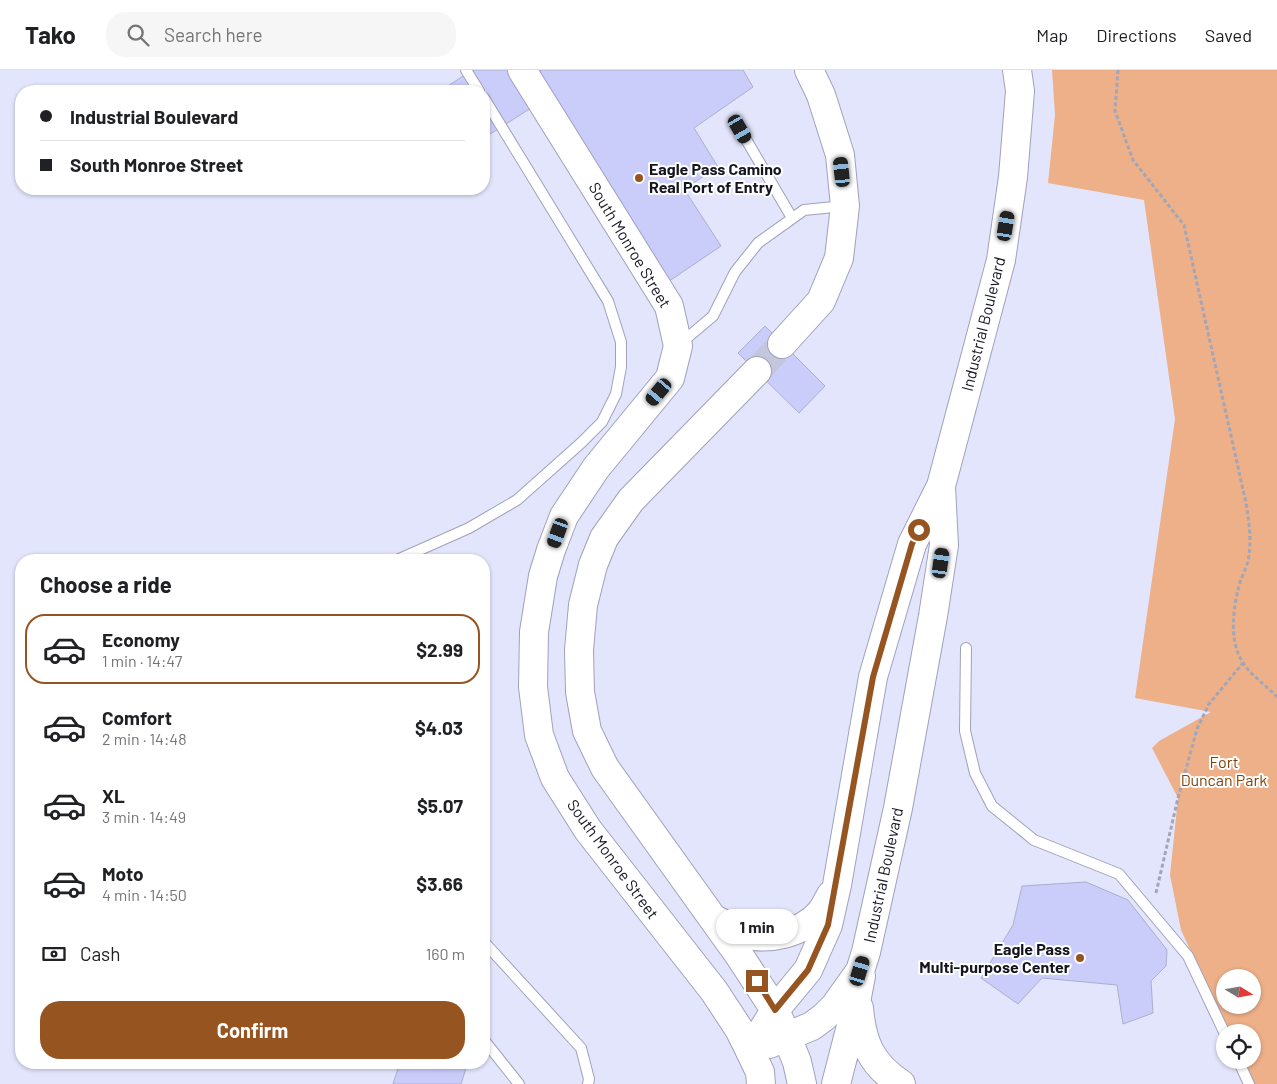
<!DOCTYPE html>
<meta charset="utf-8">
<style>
:root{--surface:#fff;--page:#f6f6f6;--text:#202124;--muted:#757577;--line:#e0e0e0;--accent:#965421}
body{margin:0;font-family:Barlow,sans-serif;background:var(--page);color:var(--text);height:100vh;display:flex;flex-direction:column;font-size:19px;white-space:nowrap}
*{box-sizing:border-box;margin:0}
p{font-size:16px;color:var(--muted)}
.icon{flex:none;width:28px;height:28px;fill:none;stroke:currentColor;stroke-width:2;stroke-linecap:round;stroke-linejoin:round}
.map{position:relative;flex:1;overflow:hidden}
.drawer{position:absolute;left:15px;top:484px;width:475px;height:515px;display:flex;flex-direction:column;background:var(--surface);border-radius:20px;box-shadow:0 1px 4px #0004}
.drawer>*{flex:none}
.top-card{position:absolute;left:15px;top:15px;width:475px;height:110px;border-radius:20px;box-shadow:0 1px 4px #0004;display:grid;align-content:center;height:110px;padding:0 25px;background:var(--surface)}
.needle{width:32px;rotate:101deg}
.controls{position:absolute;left:1216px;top:899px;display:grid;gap:10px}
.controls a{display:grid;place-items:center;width:45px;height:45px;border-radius:50%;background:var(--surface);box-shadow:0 1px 4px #0004;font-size:25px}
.end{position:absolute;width:22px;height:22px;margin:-11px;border:6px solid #965421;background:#fff;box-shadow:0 0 0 2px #fff}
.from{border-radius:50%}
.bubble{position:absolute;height:35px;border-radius:18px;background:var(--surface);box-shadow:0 1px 4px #0004;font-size:16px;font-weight:700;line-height:35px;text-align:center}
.car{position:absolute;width:15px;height:30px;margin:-15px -8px;border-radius:6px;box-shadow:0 0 4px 1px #0007;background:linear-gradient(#222 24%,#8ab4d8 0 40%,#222 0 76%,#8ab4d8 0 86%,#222 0)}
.top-card b{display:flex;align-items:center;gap:18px;height:48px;font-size:19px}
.top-card b+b{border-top:1px solid var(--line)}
.top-card i{width:12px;height:12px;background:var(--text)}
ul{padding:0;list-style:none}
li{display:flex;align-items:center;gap:15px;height:70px;margin:0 10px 8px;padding:0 15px;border:2px solid transparent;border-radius:20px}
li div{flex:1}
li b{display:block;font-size:19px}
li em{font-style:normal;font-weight:700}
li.on{border-color:var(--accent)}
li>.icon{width:45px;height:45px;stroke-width:1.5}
h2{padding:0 25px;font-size:22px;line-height:60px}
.pay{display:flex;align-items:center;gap:12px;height:55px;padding:0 25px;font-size:19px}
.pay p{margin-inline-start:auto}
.cta{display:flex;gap:10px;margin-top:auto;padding:10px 25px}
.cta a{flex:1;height:58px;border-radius:20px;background:var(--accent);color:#fff;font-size:20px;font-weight:700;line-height:58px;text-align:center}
header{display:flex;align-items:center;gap:30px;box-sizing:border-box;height:70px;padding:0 25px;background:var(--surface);border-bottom:1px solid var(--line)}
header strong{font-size:24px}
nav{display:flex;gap:28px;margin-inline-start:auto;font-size:18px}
.search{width:350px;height:45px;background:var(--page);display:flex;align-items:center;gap:12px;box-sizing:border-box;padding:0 18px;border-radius:20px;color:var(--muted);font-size:19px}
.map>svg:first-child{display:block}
.green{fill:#edb088;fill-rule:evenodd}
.building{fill:#cacdfa;stroke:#acafcb}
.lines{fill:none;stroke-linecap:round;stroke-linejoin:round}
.trunk-tunnel{stroke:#c4c6db;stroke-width:28;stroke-dasharray:28 14;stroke-linecap:butt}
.service-casing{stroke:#9fa1bc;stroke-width:12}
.primary-casing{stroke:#9fa1bc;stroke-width:30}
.trunk-casing{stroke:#9fa1bc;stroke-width:30}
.path{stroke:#a3a5b8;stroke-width:3;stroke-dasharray:4 2.5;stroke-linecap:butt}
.service{stroke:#fff;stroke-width:10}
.primary{stroke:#fff;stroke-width:28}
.trunk{stroke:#fff;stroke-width:28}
.route{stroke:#965421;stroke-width:6}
.poi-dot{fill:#965421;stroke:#fff;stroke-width:2}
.labels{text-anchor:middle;stroke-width:4;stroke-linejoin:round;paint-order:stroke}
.poi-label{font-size:16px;font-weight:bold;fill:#14151f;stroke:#fff;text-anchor:start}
.street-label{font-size:16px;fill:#14151f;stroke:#fff}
.park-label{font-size:16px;fill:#82430b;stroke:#fff}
</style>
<header>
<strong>Tako</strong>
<div class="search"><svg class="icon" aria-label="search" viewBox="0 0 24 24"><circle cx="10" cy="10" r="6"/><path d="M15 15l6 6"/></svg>Search here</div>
<nav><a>Map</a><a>Directions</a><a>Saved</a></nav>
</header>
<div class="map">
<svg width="1277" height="1014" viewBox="0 0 1277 1014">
<rect width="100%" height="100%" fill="#e3e5fc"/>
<path class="green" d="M 1052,0 L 1277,0 L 1277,1014 L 1251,1014 L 1240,990 L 1252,990 L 1252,962 L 1228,962 L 1181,860 L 1170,805 L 1178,728 L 1152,678 L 1159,671 L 1211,642 L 1135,628 L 1175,349 L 1144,130 L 1048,113 L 1055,45 ZM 1225,908 L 1252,908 L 1252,935 L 1225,935 Z"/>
<path class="building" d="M 472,0 L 743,0 L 753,17 L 694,58 L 718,97 L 684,119 L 721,176 L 653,222 L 531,38 L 484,68 L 484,21 L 451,21 L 448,16 Z
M 765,256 L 825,316 L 799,343 L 738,283 Z
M 1086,812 L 1128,830 L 1167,880 L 1166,896 L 1151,911 L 1153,943 L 1123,954 L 1117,915 L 1042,908 L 1018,934 L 981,908 L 1013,855 L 1022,816 Z
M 400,992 L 468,992 L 461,1014 L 393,1014 Z"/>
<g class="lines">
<path class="trunk-tunnel" d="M 757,301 L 782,274"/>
<defs>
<path id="service" d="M 466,0 L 479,21
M 740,59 L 792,148
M 681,273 L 713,246 L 735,202 L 758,173 L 804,140 L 844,136
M 397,490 L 469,458 L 517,430 L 581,373 L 602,352 L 616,324 L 621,297 L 621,272 L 608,231 L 484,28
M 966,578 L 965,661 L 975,703 L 992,736 L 1034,770 L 1119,804 L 1188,886 L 1225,964
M 484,872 L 581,978 L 589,1009 L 588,1014
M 484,970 L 519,1014
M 1238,990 L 1249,1014"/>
<path id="primary" d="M 787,967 L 797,992 L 802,1014
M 750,981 L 760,1002 L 761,1014"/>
<path id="trunk" d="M 522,0 L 669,236 L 678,276 L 670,308 L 596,398 L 564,446 L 551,480 L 543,506 L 534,562 L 533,617 L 539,665 L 555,708 L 588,760 L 714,921 L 739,959 L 750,981
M 782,274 L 821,231 L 839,188 L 845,136 L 840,85 L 821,25 L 809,0
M 757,301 L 631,430 L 604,468 L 593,495 L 583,535 L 579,580 L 580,622 L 587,661 L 605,698 L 739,885 L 775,940 L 787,967
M 714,849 C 724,854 733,859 742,863 C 768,872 803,863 821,842 C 825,837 828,830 831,825
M 859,938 C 862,973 871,994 901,1014
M 769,974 L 812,956 L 824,947 L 835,936 L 860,901 L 866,882 L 898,738 L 933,546 L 944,475 L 941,417
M 750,981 L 775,940 L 808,900 L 828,855 L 837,815 L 873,607 L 912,474 L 941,416 L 1001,190 L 1013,107 L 1020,21 L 1017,0
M 836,1014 L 853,948 L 861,906"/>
</defs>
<use href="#service" class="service-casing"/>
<use href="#primary" class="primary-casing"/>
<use href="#trunk" class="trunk-casing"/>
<path class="path" d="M 1118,0 L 1115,41 L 1133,90 L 1184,155 L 1246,433 C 1249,452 1252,471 1248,491 C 1246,499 1241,507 1239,516 C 1233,539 1229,570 1242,591 C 1250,605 1266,615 1277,627
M 1156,823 L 1178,728 L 1197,659 L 1209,634 L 1243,593"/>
<use href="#service" class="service"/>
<use href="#primary" class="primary"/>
<use href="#trunk" class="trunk"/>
</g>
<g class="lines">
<path class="route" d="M 757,911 L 775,940 L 808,900 L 828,855 L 873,607 L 912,474 L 919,460"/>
</g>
<g class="poi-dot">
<circle cx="639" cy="108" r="5"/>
<circle cx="1080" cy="888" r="5"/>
</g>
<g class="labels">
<g class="poi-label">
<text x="649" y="105">Eagle Pass Camino<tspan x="649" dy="18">Real Port of Entry</tspan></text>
<text x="1070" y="885" text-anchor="end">Eagle Pass<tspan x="1070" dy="18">Multi-purpose Center</tspan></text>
</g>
<g class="street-label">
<text transform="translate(630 175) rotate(59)" y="6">South Monroe Street</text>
<text transform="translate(983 254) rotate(-76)" y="6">Industrial Boulevard</text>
<text transform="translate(613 789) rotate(54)" y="6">South Monroe Street</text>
<text transform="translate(883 805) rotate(-78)" y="6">Industrial Boulevard</text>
</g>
<g class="park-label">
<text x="1224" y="698">Fort<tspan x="1224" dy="18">Duncan Park</tspan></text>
</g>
</g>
</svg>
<div class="controls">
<a><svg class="needle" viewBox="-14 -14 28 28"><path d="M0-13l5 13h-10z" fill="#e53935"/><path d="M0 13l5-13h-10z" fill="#757577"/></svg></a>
<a><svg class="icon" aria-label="locate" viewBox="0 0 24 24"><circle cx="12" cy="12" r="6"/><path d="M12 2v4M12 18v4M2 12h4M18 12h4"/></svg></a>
</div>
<i class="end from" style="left:919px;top:460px"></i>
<i class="end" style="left:757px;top:911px"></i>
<div class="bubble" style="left:716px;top:839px;width:82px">1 min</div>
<i class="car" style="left:740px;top:59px;rotate:150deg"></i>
<i class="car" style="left:842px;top:102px;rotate:354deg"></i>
<i class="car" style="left:1006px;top:156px;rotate:9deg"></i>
<i class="car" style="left:659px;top:322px;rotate:220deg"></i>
<i class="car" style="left:558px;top:463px;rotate:200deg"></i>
<i class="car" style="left:941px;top:493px;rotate:8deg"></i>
<i class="car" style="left:860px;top:901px;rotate:17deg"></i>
<div class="top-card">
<b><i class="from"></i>Industrial Boulevard</b>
<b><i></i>South Monroe Street</b>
</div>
<section class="drawer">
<h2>Choose a ride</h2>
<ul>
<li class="on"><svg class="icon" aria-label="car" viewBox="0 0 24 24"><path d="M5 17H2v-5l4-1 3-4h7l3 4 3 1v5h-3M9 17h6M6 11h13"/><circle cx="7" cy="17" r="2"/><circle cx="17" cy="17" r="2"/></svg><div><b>Economy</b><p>1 min · 14:47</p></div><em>$2.99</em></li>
<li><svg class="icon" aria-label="car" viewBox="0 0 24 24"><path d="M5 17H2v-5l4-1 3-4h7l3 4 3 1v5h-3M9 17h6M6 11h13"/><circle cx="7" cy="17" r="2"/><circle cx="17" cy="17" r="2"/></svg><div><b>Comfort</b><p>2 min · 14:48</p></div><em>$4.03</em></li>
<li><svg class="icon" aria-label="car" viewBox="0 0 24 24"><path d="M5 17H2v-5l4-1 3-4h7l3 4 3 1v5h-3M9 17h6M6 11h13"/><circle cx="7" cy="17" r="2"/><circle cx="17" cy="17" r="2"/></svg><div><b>XL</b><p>3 min · 14:49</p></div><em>$5.07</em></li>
<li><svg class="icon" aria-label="car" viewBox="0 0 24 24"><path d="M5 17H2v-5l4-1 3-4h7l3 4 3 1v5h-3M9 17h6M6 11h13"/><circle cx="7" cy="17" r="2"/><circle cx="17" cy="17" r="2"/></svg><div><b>Moto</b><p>4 min · 14:50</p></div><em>$3.66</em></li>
</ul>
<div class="pay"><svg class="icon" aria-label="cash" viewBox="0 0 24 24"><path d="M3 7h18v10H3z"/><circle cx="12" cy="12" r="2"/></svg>Cash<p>160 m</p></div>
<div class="cta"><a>Confirm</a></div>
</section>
</div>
